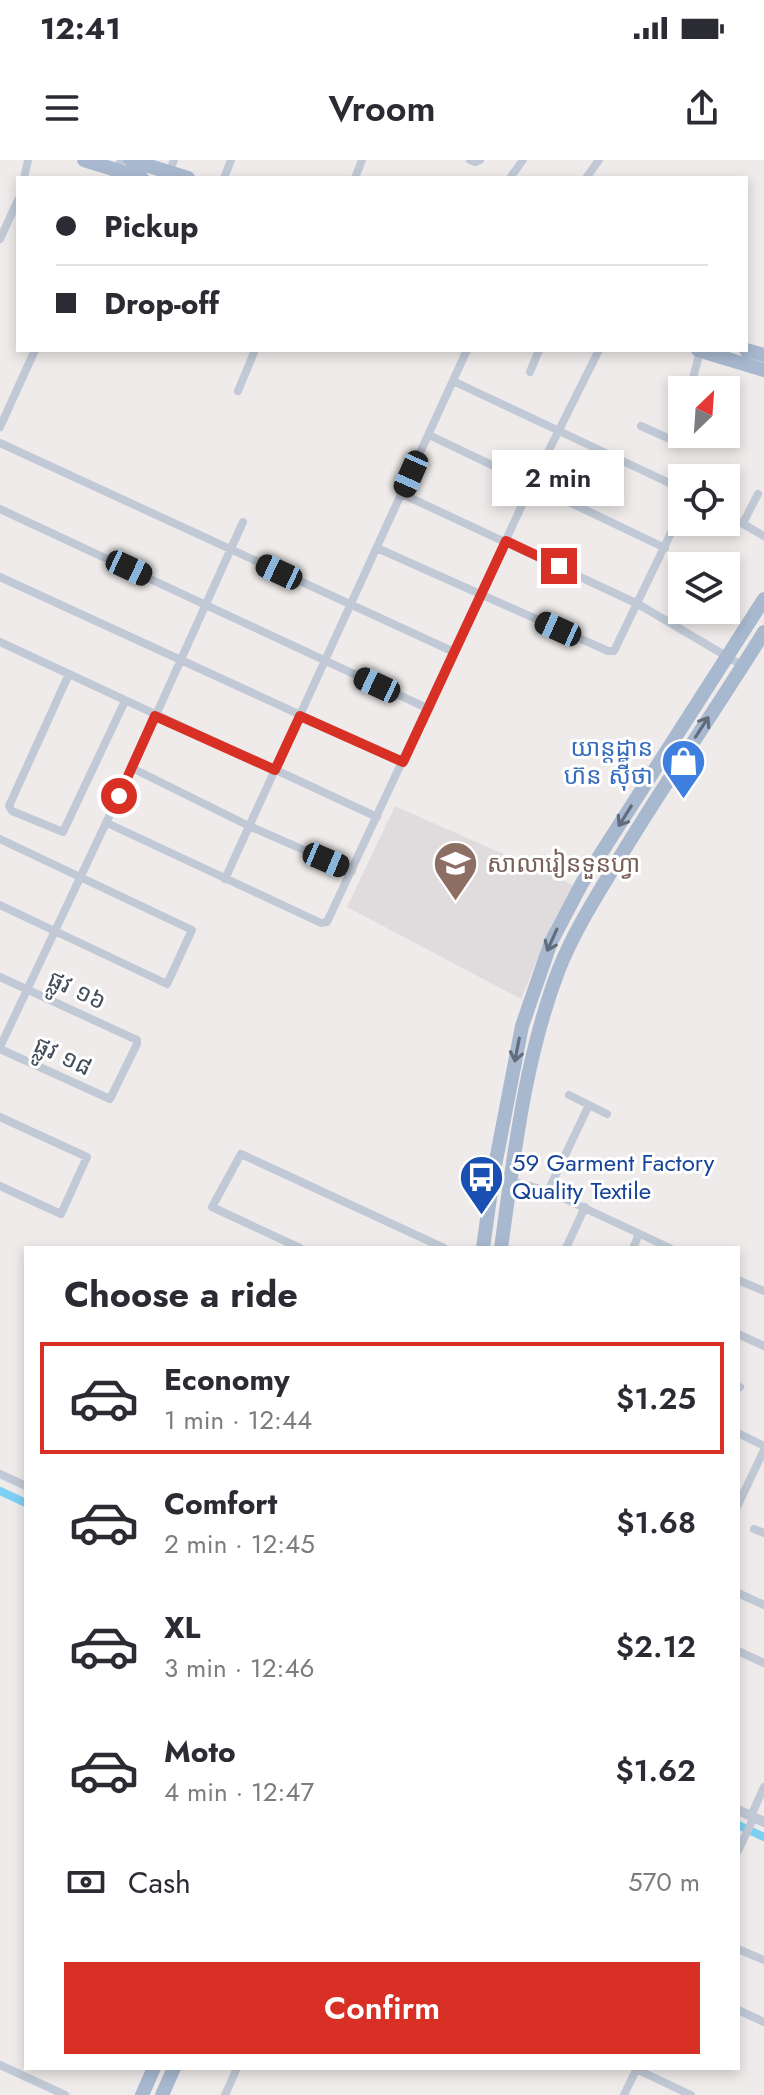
<!DOCTYPE html>
<meta charset="utf-8">
<style>
:root{--surface:#fff;--page:#f2f2f3;--text:#2b2b33;--muted:#7c7c81;--line:#e1e1e2;--accent:#d93025}
body{margin:0;font-family:Jost,"Noto Sans Khmer",sans-serif;background:var(--page);color:var(--text);height:100vh;display:flex;flex-direction:column;font-size:30px;white-space:nowrap}
*{box-sizing:border-box;margin:0}
p{font-size:26px;color:var(--muted)}
.icon{flex:none;width:44px;height:44px;fill:none;stroke:currentColor;stroke-width:2;stroke-linecap:round;stroke-linejoin:round}
.map{position:relative;flex:1;overflow:hidden}
.details{position:absolute;left:24px;top:1086px;width:716px;height:824px;display:flex;flex-direction:column;background:var(--surface);border-radius:0px;box-shadow:0 4px 12px #0003}
.details>*{flex:none}
.hud{position:absolute;left:16px;top:16px;width:732px;height:176px;border-radius:0px;box-shadow:0 4px 12px #0003;display:grid;align-content:center;height:176px;padding:0 40px;background:var(--surface)}
.needle{width:52px;rotate:25deg}
.fabs{position:absolute;left:668px;top:216px;display:grid;gap:16px}
.fabs a{display:grid;place-items:center;width:72px;height:72px;border-radius:0px;background:var(--surface);box-shadow:0 4px 12px #0003;font-size:40px}
.end{position:absolute;width:36px;height:36px;margin:-18px;border:10px solid #d93025;background:#fff;box-shadow:0 0 0 4px #fff}
.from{border-radius:50%}
.bubble{position:absolute;height:56px;border-radius:0px;background:var(--surface);box-shadow:0 4px 12px #0003;font-size:26px;font-weight:600;line-height:56px;text-align:center}
.car{position:absolute;width:24px;height:48px;margin:-24px -12px;border-radius:10px;box-shadow:0 0 6px 2px #0007;background:linear-gradient(#222 24%,#8ab4d8 0 40%,#222 0 76%,#8ab4d8 0 86%,#222 0)}
.hud b{display:flex;align-items:center;gap:28px;height:76px;font-size:30px}
.hud b+b{border-top:2px solid var(--line)}
.hud i{width:20px;height:20px;background:var(--text)}
ul{padding:0;list-style:none}
li{display:flex;align-items:center;gap:24px;height:112px;margin:0 16px 12px;padding:0 24px;border:4px solid transparent;border-radius:0px}
li div{flex:1}
li b{display:block;font-size:30px}
li em{font-style:normal;font-weight:600}
li.active{border-color:var(--accent)}
li>.icon{width:72px;height:72px;stroke-width:1.5}
h2{padding:0 40px;font-size:36px;line-height:96px}
.pay{display:flex;align-items:center;gap:20px;height:88px;padding:0 40px;font-size:30px}
.pay p{margin-inline-start:auto}
.cta{display:flex;gap:16px;margin-top:auto;padding:16px 40px}
.cta a{flex:1;height:92px;border-radius:0px;background:var(--accent);color:#fff;font-size:32px;font-weight:600;line-height:92px;text-align:center}
.status{display:flex;justify-content:space-between;align-items:center;height:56px;padding:0 40px;background:var(--surface);direction:ltr}
.status svg{height:22px;fill:currentColor}
header{display:flex;justify-content:space-between;align-items:center;height:104px;padding:0 40px;background:var(--surface);font-size:36px;font-weight:600}
.map>svg:first-child{display:block}
.education{fill:#e0dcdd}
.lines{fill:none;stroke-linecap:round;stroke-linejoin:round}
.canal{stroke:#7cd0f3;stroke-width:8}
.minor{stroke:#c0c9d5;stroke-width:8}
.tertiary{stroke:#c0c9d5;stroke-width:10}
.primary{stroke:#a8b8ce;stroke-width:14}
.oneway{stroke:#616d7d}
.route{stroke:#d93025;stroke-width:10}
.labels{text-anchor:middle;stroke-width:6;stroke-linejoin:round;paint-order:stroke}
.shop-label{font-size:24px;fill:#366cbe;stroke:#fff;text-anchor:end}
.education-label{font-size:24px;fill:#785e54;stroke:#fff;text-anchor:start}
.street-label{font-size:24px;fill:#424d5a;stroke:#fff}
.transit-label{font-size:24px;fill:#164399;stroke:#fff;text-anchor:start}
</style>
<div class="status"><b>12:41</b><svg viewBox="0 0 49 12"><path d="M0 12V9h3v3zM5 12V6h3v6zM10 12V3h3v9zM15 12V0h3v12zM26 1h20v11H26zM47 4h2v5h-2z"/></svg></div>
<header><svg class="icon" aria-label="menu" viewBox="0 0 24 24"><path d="M4 6h16M4 12h16M4 18h16"/></svg>Vroom<svg class="icon" aria-label="share" viewBox="0 0 24 24"><path d="M12 15V3M7 8l5-5 5 5M5 13v7h14v-7"/></svg></header>
<div class="map">
<svg width="764" height="1935" viewBox="0 0 764 1935">
<rect width="100%" height="100%" fill="#efebeb"/>
<path class="education" d="M 395,646 L 573,725 L 552,764 L 521,839 L 347,747 Z"/>
<g class="lines">
<path class="canal" d="M 0,1331 L 26,1343
M 738,1665 L 764,1677"/>
<path class="minor" d="M 470,0 L 475,2 L 480,0
M 169,12 L 174,0
M 24,18 L 28,0
M 114,18 L 121,0
M 224,18 L 231,0
M 355,18 L 362,0
M 510,18 L 523,0
M 586,18 L 599,0
M 0,79 L 18,40
M 530,212 L 539,190
M 453,221 L 682,329
M 690,230 L 700,191
M 238,231 L 255,190
M 641,266 L 672,280 L 682,264
M 0,267 L 35,190
M 429,275 L 665,388
M 0,283 L 454,492
M 402,334 L 638,444 L 743,506
M 0,349 L 429,549
M 726,354 L 764,376
M 743,363 L 758,334
M 377,388 L 608,491 L 614,491 L 682,350
M 0,417 L 403,602
M 0,482 L 377,657
M 69,514 L 9,646 L 12,651 L 63,672 L 125,541
M 132,608 L 249,666 L 352,711
M 107,663 L 321,763 L 327,762 L 531,326 L 599,190
M 0,679 L 192,770 L 167,824 L 0,745
M 225,719 L 467,190
M 0,817 L 137,880 L 137,884 L 110,939 L 0,889
M 0,887 L 132,608 L 243,362
M 569,935 L 607,954
M 0,957 L 87,997 L 61,1054 L 0,1026
M 493,1016 L 548,1031 L 670,1088
M 548,1031 L 589,945
M 300,1088 L 212,1047 L 241,994 L 444,1088
M 566,1088 L 585,1047
M 633,1088 L 639,1074
M 738,1120 L 764,1131
M 738,1174 L 764,1186
M 738,1226 L 740,1227
M 738,1273 L 764,1286
M 0,1314 L 26,1326
M 738,1345 L 764,1290
M 754,1369 L 764,1373
M 738,1433 L 764,1445
M 738,1491 L 764,1503
M 751,1656 L 764,1627
M 738,1691 L 754,1657
M 738,1789 L 764,1800
M 738,1850 L 764,1862
M 0,1905 L 65,1935
M 636,1909 L 691,1935
M 225,1935 L 237,1908
M 624,1935 L 637,1908"/>
<path class="tertiary" d="M 738,1650 L 764,1662"/>
<path class="primary" d="M 84,0 L 142,18
M 130,0 L 188,18
M 698,190 L 764,210
M 746,190 L 764,195
M 483,1088 L 493,1016 L 522,866 L 551,782 L 582,723 L 764,439
M 501,1088 C 514,995 525,897 559,809 C 575,769 598,734 620,697 C 666,621 717,548 764,472
M 142,1935 L 154,1908
M 162,1935 L 174,1908"/>
</g>
<defs><path id="oneway-shaft" d="M-6 0H5M1.5-3L5.5 0L1.5 3" fill="none" stroke-width="1.6" stroke-linecap="round" stroke-linejoin="round" transform="scale(2)"/></defs>
<g class="oneway">
<use href="#oneway-shaft" transform="translate(702 567) rotate(-57)"/>
<use href="#oneway-shaft" transform="translate(625 656) rotate(122)"/>
<use href="#oneway-shaft" transform="translate(552 780) rotate(114)"/>
<use href="#oneway-shaft" transform="translate(517 890) rotate(101)"/>
</g>
<g class="lines">
<path class="route" d="M 119,636 L 155,556 L 275,610 L 300,556 L 403,602 L 506,381 L 559,406"/>
</g>
<defs>
<symbol id="shop-pin" viewBox="-11 -11 22 30"><path d="M0 17L-7.5 6A9.5 9.5 0 1 1 7.5 6Z" fill="#3f7fe0" stroke="#fff"/><path d="M-5-2.5h2.3a2.7 3.5 0 0 1 5.4 0H5L5.5 6h-11ZM-1.5-2.5h3a1.5 2.3 0 0 0-3 0Z" fill="#fff"/></symbol>
<symbol id="university-pin" viewBox="-11 -11 22 30"><path d="M0 17L-7.5 6A9.5 9.5 0 1 1 7.5 6Z" fill="#8d6e63" stroke="#fff"/><path d="M0-5L7-2L0 1L-7-2ZM-4 1L0 2.5L4 1V4Q0 6-4 4Z" fill="#fff"/></symbol>
<symbol id="bus-pin" viewBox="-11 -11 22 30"><path d="M0 17L-7.5 6A9.5 9.5 0 1 1 7.5 6Z" fill="#1a4fb4" stroke="#fff"/><path d="M-5-6H5V4H4V6H2V4H-2V6H-4V4H-5ZM-3.5-4V0h7V-4ZM-3.5 1.2v1.5H-2V1.2ZM2 1.2v1.5H3.5V1.2Z" fill="#fff"/></symbol>
</defs>
<g fill-rule="evenodd">
<use href="#shop-pin" x="658" y="576" width="51" height="69"/>
<use href="#university-pin" x="430" y="678" width="51" height="69"/>
<use href="#bus-pin" x="456" y="992" width="51" height="69"/>
</g>
<g class="labels">
<g class="shop-label">
<text x="653" y="596">យាន្ដដ្ឋាន<tspan x="653" dy="28">ហ៊ន ស៊ីថា</tspan></text>
</g>
<g class="education-label">
<text x="487" y="712">សាលារៀនទួនហ្វា</text>
</g>
<g class="street-label">
<text transform="translate(77 830) rotate(25)" y="8">ផ្លូវ ១៦</text>
<text transform="translate(63 896) rotate(25)" y="8">ផ្លូវ ១៨</text>
</g>
<g class="transit-label">
<text x="512" y="1011">59 Garment Factory<tspan x="512" dy="28">Quality Textile</tspan></text>
</g>
</g>
</svg>
<div class="fabs">
<a><svg class="needle" viewBox="-14 -14 28 28"><path d="M0-13l5 13h-10z" fill="#e53935"/><path d="M0 13l5-13h-10z" fill="#7c7c81"/></svg></a>
<a><svg class="icon" aria-label="locate" viewBox="0 0 24 24"><circle cx="12" cy="12" r="6"/><path d="M12 2v4M12 18v4M2 12h4M18 12h4"/></svg></a>
<a><svg class="icon" aria-label="layers" viewBox="0 0 24 24"><path d="M12 4l9 5-9 5-9-5zM3 14l9 5 9-5"/></svg></a>
</div>
<i class="end from" style="left:119px;top:636px"></i>
<i class="end" style="left:559px;top:406px"></i>
<div class="bubble" style="left:492px;top:290px;width:132px">2 min</div>
<i class="car" style="left:411px;top:314px;rotate:204deg"></i>
<i class="car" style="left:129px;top:408px;rotate:115deg"></i>
<i class="car" style="left:279px;top:412px;rotate:295deg"></i>
<i class="car" style="left:558px;top:469px;rotate:294deg"></i>
<i class="car" style="left:377px;top:525px;rotate:295deg"></i>
<i class="car" style="left:326px;top:700px;rotate:113deg"></i>
<div class="hud">
<b><i class="from"></i>Pickup</b>
<b><i></i>Drop-off</b>
</div>
<section class="details">
<h2>Choose a ride</h2>
<ul>
<li class="active"><svg class="icon" aria-label="car" viewBox="0 0 24 24"><path d="M5 17H2v-5l4-1 3-4h7l3 4 3 1v5h-3M9 17h6M6 11h13"/><circle cx="7" cy="17" r="2"/><circle cx="17" cy="17" r="2"/></svg><div><b>Economy</b><p>1 min · 12:44</p></div><em>$1.25</em></li>
<li><svg class="icon" aria-label="car" viewBox="0 0 24 24"><path d="M5 17H2v-5l4-1 3-4h7l3 4 3 1v5h-3M9 17h6M6 11h13"/><circle cx="7" cy="17" r="2"/><circle cx="17" cy="17" r="2"/></svg><div><b>Comfort</b><p>2 min · 12:45</p></div><em>$1.68</em></li>
<li><svg class="icon" aria-label="car" viewBox="0 0 24 24"><path d="M5 17H2v-5l4-1 3-4h7l3 4 3 1v5h-3M9 17h6M6 11h13"/><circle cx="7" cy="17" r="2"/><circle cx="17" cy="17" r="2"/></svg><div><b>XL</b><p>3 min · 12:46</p></div><em>$2.12</em></li>
<li><svg class="icon" aria-label="car" viewBox="0 0 24 24"><path d="M5 17H2v-5l4-1 3-4h7l3 4 3 1v5h-3M9 17h6M6 11h13"/><circle cx="7" cy="17" r="2"/><circle cx="17" cy="17" r="2"/></svg><div><b>Moto</b><p>4 min · 12:47</p></div><em>$1.62</em></li>
</ul>
<div class="pay"><svg class="icon" aria-label="cash" viewBox="0 0 24 24"><path d="M3 7h18v10H3z"/><circle cx="12" cy="12" r="2"/></svg>Cash<p>570 m</p></div>
<div class="cta"><a>Confirm</a></div>
</section>
</div>
